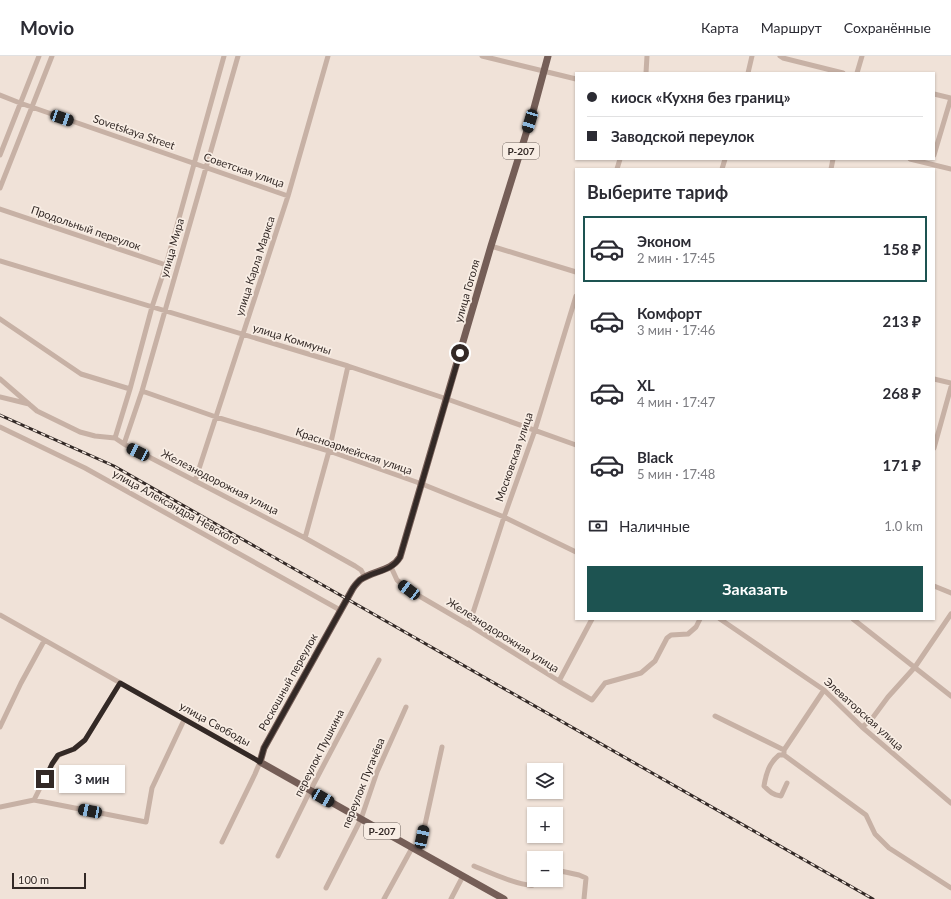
<!DOCTYPE html>
<html lang="ru">
<meta charset="utf-8">
<style>
:root{--surface:#fff;--page:#f7f7f7;--text:#2b2b33;--muted:#7c7c81;--line:#e1e1e2;--accent:#1d5351}
body{margin:0;font-family:Lato,sans-serif;background:var(--page);color:var(--text);height:100vh;display:flex;flex-direction:column;font-size:15px;white-space:nowrap}
*{box-sizing:border-box;margin:0}
p{font-size:13px;color:var(--muted)}
.icon{flex:none;width:22px;height:22px;fill:none;stroke:currentColor;stroke-width:2;stroke-linecap:round;stroke-linejoin:round}
.map{position:relative;flex:1;overflow:hidden}
.drawer{position:absolute;left:575px;top:112px;width:360px;height:452px;display:flex;flex-direction:column;background:var(--surface);border-radius:0px;box-shadow:0 1px 3px #0004}
.drawer>*{flex:none}
.banner{position:absolute;left:575px;top:16px;width:360px;height:88px;border-radius:0px;box-shadow:0 1px 3px #0004;display:grid;align-content:center;height:88px;padding:0 12px;background:var(--surface)}
.tools{position:absolute;left:527px;top:707px;display:grid;gap:8px}
.tools a{display:grid;place-items:center;width:36px;height:36px;border-radius:0px;background:var(--surface);box-shadow:0 1px 3px #0004;font-size:20px}
.scale{position:absolute;left:12px;bottom:10px;width:74px;box-sizing:border-box;padding-left:4px;border:2px solid #332926;border-top:0;font-size:11px;line-height:14px;white-space:nowrap;color:#332926;-webkit-text-stroke:3px #f8ede4;paint-order:stroke}
.end{position:absolute;width:18px;height:18px;margin:-9px;border:5px solid #332926;background:#fff;box-shadow:0 0 0 2px #fff}
.from{border-radius:50%}
.bubble{position:absolute;height:28px;border-radius:0px;background:var(--surface);box-shadow:0 1px 3px #0004;font-size:13px;font-weight:700;line-height:28px;text-align:center}
.car{position:absolute;width:12px;height:24px;margin:-12px -6px;border-radius:5px;box-shadow:0 0 3px 1px #0007;background:linear-gradient(#222 24%,#8ab4d8 0 40%,#222 0 76%,#8ab4d8 0 86%,#222 0)}
.banner b{display:flex;align-items:center;gap:14px;height:38px;font-size:15px}
.banner b+b{border-top:1px solid var(--line)}
.banner i{width:10px;height:10px;background:var(--text)}
ul{padding:0;list-style:none}
li{display:flex;align-items:center;gap:12px;height:66px;margin:0 8px 6px;padding:0 4px;border:2px solid transparent;border-radius:0px}
li div{flex:1}
li b{display:block;font-size:15px}
li em{font-style:normal;font-weight:700}
li.active{border-color:var(--accent)}
li>.icon{width:36px;height:36px;stroke-width:1.5}
h2{padding:0 12px;font-size:18px;line-height:48px}
.pay{display:flex;align-items:center;gap:10px;height:44px;padding:0 12px;font-size:15px}
.pay p{margin-inline-start:auto}
.button{display:flex;gap:8px;margin-top:auto;padding:8px 12px}
.button a{flex:1;height:46px;border-radius:0px;background:var(--accent);color:#fff;font-size:16px;font-weight:700;line-height:46px;text-align:center}
header{display:flex;align-items:center;gap:24px;box-sizing:border-box;height:56px;padding:0 20px;background:var(--surface);border-bottom:1px solid var(--line)}
header strong{font-size:19px}
nav{display:flex;gap:22px;margin-inline-start:auto;font-size:14px}
.map>svg:first-child{display:block}
.lines{fill:none;stroke-linecap:round;stroke-linejoin:round}
.minor{stroke:#c7b1a5;stroke-width:5}
.major{stroke:#755e57;stroke-width:7}
.rail-casing{stroke:#332926;stroke-width:3}
.rail{stroke:#f8ede4;stroke-width:1.5;stroke-dasharray:4.5;stroke-linecap:butt}
.route{stroke:#332926;stroke-width:5}
.labels{text-anchor:middle;stroke-width:3.5;stroke-linejoin:round;paint-order:stroke}
.shield{fill:#f8ede4;stroke:#6e645f;stroke-width:1}
.shield-label{font-size:10px;font-weight:bold;fill:#332926}
.street-label{font-size:11px;fill:#332926;stroke:#f8ede4}
</style>
<header>
<strong>Movio</strong>
<nav><a>Карта</a><a>Маршрут</a><a>Сохранённые</a></nav>
</header>
<div class="map">
<svg width="951" height="843" viewBox="0 0 951 843">
<rect width="100%" height="100%" fill="#f0e2d8"/>
<g class="lines">
<path class="minor" d="M 482,0 L 576,23
M 780,0 L 783,2 L 843,17
M 646,17 L 647,0
M 748,17 L 752,0
M 857,17 L 862,0
M 934,38 L 951,42
M 0,39 L 20,47 L 288,140
M 0,99 L 39,0
M 934,99 L 951,42
M 910,103 L 951,113
M 617,113 L 620,103
M 722,113 L 725,103
M 831,113 L 833,103
M 0,132 L 52,0
M 0,153 L 166,209
M 491,190 L 576,216
M 0,205 L 348,310 L 447,343 L 576,389
M 0,263 L 81,318 L 130,333
M 0,323 L 37,355 L 80,376 L 95,380 L 115,382 L 124,388 L 305,482 L 355,510 L 361,514 L 365,521
M 934,323 L 951,327
M 142,335 L 216,361 L 329,395 L 422,428 L 504,461 L 576,496
M 0,341 L 29,348
M 0,371 L 85,412 L 340,554
M 115,382 L 130,333 L 152,251 L 166,209 L 224,0
M 124,388 L 142,335 L 238,0
M 934,392 L 951,331
M 195,425 L 288,140 L 328,0
M 305,482 L 329,395 L 348,310
M 391,511 L 397,524 L 409,534 L 469,569 L 559,625 L 592,644 L 605,627 L 641,617 L 655,605 L 667,582 L 671,579 L 688,578 L 696,571 L 700,563
M 934,530 L 951,537
M 0,559 L 260,706 L 255,718 L 222,786
M 720,563 L 824,634 L 862,671 L 951,747
M 853,563 L 951,640
M 469,569 L 504,461 L 535,374 L 576,240
M 559,625 L 592,563
M 715,660 L 784,694 L 784,699
M 0,671 L 21,627 L 44,585
M 862,671 L 871,664 L 888,641 L 915,611 L 951,558
M 784,694 L 824,634
M 787,727 L 781,740 C 773,739 770,736 764,730 C 766,718 769,707 779,699 L 784,699 L 866,759 L 875,778 L 889,792 L 951,832
M 34,744 L 52,708 L 59,699 L 74,693 L 85,684 L 120,627
M 0,751 L 34,744 L 146,766 L 152,732 L 184,664
M 419,796 L 442,691
M 278,800 L 310,735 L 379,604
M 474,810 C 486,815 521,831 533,829 C 536,828 539,826 541,824
M 556,814 L 579,819 L 586,822 L 584,843
M 326,832 L 361,763 L 377,716 L 406,651
M 384,843 L 412,792
M 451,843 L 463,820"/>
<path class="major" d="M 504,843 L 361,763 L 260,706 L 264,692 L 352,534 C 354,530 357,527 360,524 C 373,514 391,516 400,501 L 491,190 L 534,52 L 548,0"/>
<defs>
<path id="rail" d="M 0,359 L 114,410 L 873,843"/>
</defs>
<use href="#rail" class="rail-casing"/>
<use href="#rail" class="rail"/>
</g>
<g class="lines">
<path class="route" d="M 45,723 L 52,708 L 58,699 L 74,693 L 85,684 L 120,627 L 260,706 L 264,692 L 352,534 C 354,530 357,527 360,524 C 373,515 392,516 400,501 L 460,297"/>
</g>
<g class="labels">
<g class="shield">
<rect x="503" y="87" width="36" height="16" rx="3"/>
<rect x="364" y="767" width="36" height="16" rx="3"/>
</g>
<g class="shield-label">
<text x="521" y="99">Р-207</text>
<text x="382" y="779">Р-207</text>
</g>
<g class="street-label">
<text transform="translate(134 76) rotate(19)" y="4">Sovetskaya Street</text>
<text transform="translate(244 114) rotate(19)" y="4">Советская улица</text>
<text transform="translate(86 172) rotate(19)" y="4">Продольный переулок</text>
<text transform="translate(172 192) rotate(-74)" y="4">улица Мира</text>
<text transform="translate(255 210) rotate(-72)" y="4">улица Карла Маркса</text>
<text transform="translate(467 235) rotate(-74)" y="4">улица Гоголя</text>
<text transform="translate(292 283) rotate(17)" y="4">улица Коммуны</text>
<text transform="translate(354 395) rotate(19)" y="4">Красноармейская улица</text>
<text transform="translate(514 401) rotate(-71)" y="4">Московская улица</text>
<text transform="translate(220 426) rotate(27)" y="4">Железнодорожная улица</text>
<text transform="translate(176 451) rotate(29)" y="4">улица Александра Невского</text>
<text transform="translate(503 579) rotate(32)" y="4">Железнодорожная улица</text>
<text transform="translate(288 626) rotate(-61)" y="4">Роскошный переулок</text>
<text transform="translate(864 658) rotate(42)" y="4">Элеваторская улица</text>
<text transform="translate(215 668) rotate(29)" y="4">улица Свободы</text>
<text transform="translate(319 697) rotate(-63)" y="4">переулок Пушкина</text>
<text transform="translate(363 727) rotate(-68)" y="4">переулок Пугачёва</text>
</g>
</g>
</svg>
<div class="tools">
<a><svg class="icon" aria-label="layers" viewBox="0 0 24 24"><path d="M12 4l9 5-9 5-9-5zM3 14l9 5 9-5"/></svg></a>
<a>+</a>
<a>−</a>
</div>
<div class="scale">100 m</div>
<i class="end from" style="left:460px;top:297px"></i>
<i class="end" style="left:45px;top:723px"></i>
<div class="bubble" style="left:59px;top:709px;width:66px">3 мин</div>
<i class="car" style="left:62px;top:62px;rotate:109deg"></i>
<i class="car" style="left:530px;top:65px;rotate:197deg"></i>
<i class="car" style="left:138px;top:396px;rotate:297deg"></i>
<i class="car" style="left:409px;top:534px;rotate:307deg"></i>
<i class="car" style="left:323px;top:742px;rotate:120deg"></i>
<i class="car" style="left:90px;top:755px;rotate:281deg"></i>
<i class="car" style="left:422px;top:781px;rotate:12deg"></i>
<div class="banner">
<b><i class="from"></i>киоск «Кухня без границ»</b>
<b><i></i>Заводской переулок</b>
</div>
<section class="drawer">
<h2>Выберите тариф</h2>
<ul>
<li class="active"><svg class="icon" aria-label="car" viewBox="0 0 24 24"><path d="M5 17H2v-5l4-1 3-4h7l3 4 3 1v5h-3M9 17h6M6 11h13"/><circle cx="7" cy="17" r="2"/><circle cx="17" cy="17" r="2"/></svg><div><b>Эконом</b><p>2 мин · 17:45</p></div><em>158 ₽</em></li>
<li><svg class="icon" aria-label="car" viewBox="0 0 24 24"><path d="M5 17H2v-5l4-1 3-4h7l3 4 3 1v5h-3M9 17h6M6 11h13"/><circle cx="7" cy="17" r="2"/><circle cx="17" cy="17" r="2"/></svg><div><b>Комфорт</b><p>3 мин · 17:46</p></div><em>213 ₽</em></li>
<li><svg class="icon" aria-label="car" viewBox="0 0 24 24"><path d="M5 17H2v-5l4-1 3-4h7l3 4 3 1v5h-3M9 17h6M6 11h13"/><circle cx="7" cy="17" r="2"/><circle cx="17" cy="17" r="2"/></svg><div><b>XL</b><p>4 мин · 17:47</p></div><em>268 ₽</em></li>
<li><svg class="icon" aria-label="car" viewBox="0 0 24 24"><path d="M5 17H2v-5l4-1 3-4h7l3 4 3 1v5h-3M9 17h6M6 11h13"/><circle cx="7" cy="17" r="2"/><circle cx="17" cy="17" r="2"/></svg><div><b>Black</b><p>5 мин · 17:48</p></div><em>171 ₽</em></li>
</ul>
<div class="pay"><svg class="icon" aria-label="cash" viewBox="0 0 24 24"><path d="M3 7h18v10H3z"/><circle cx="12" cy="12" r="2"/></svg>Наличные<p>1.0 km</p></div>
<div class="button"><a>Заказать</a></div>
</section>
</div>
